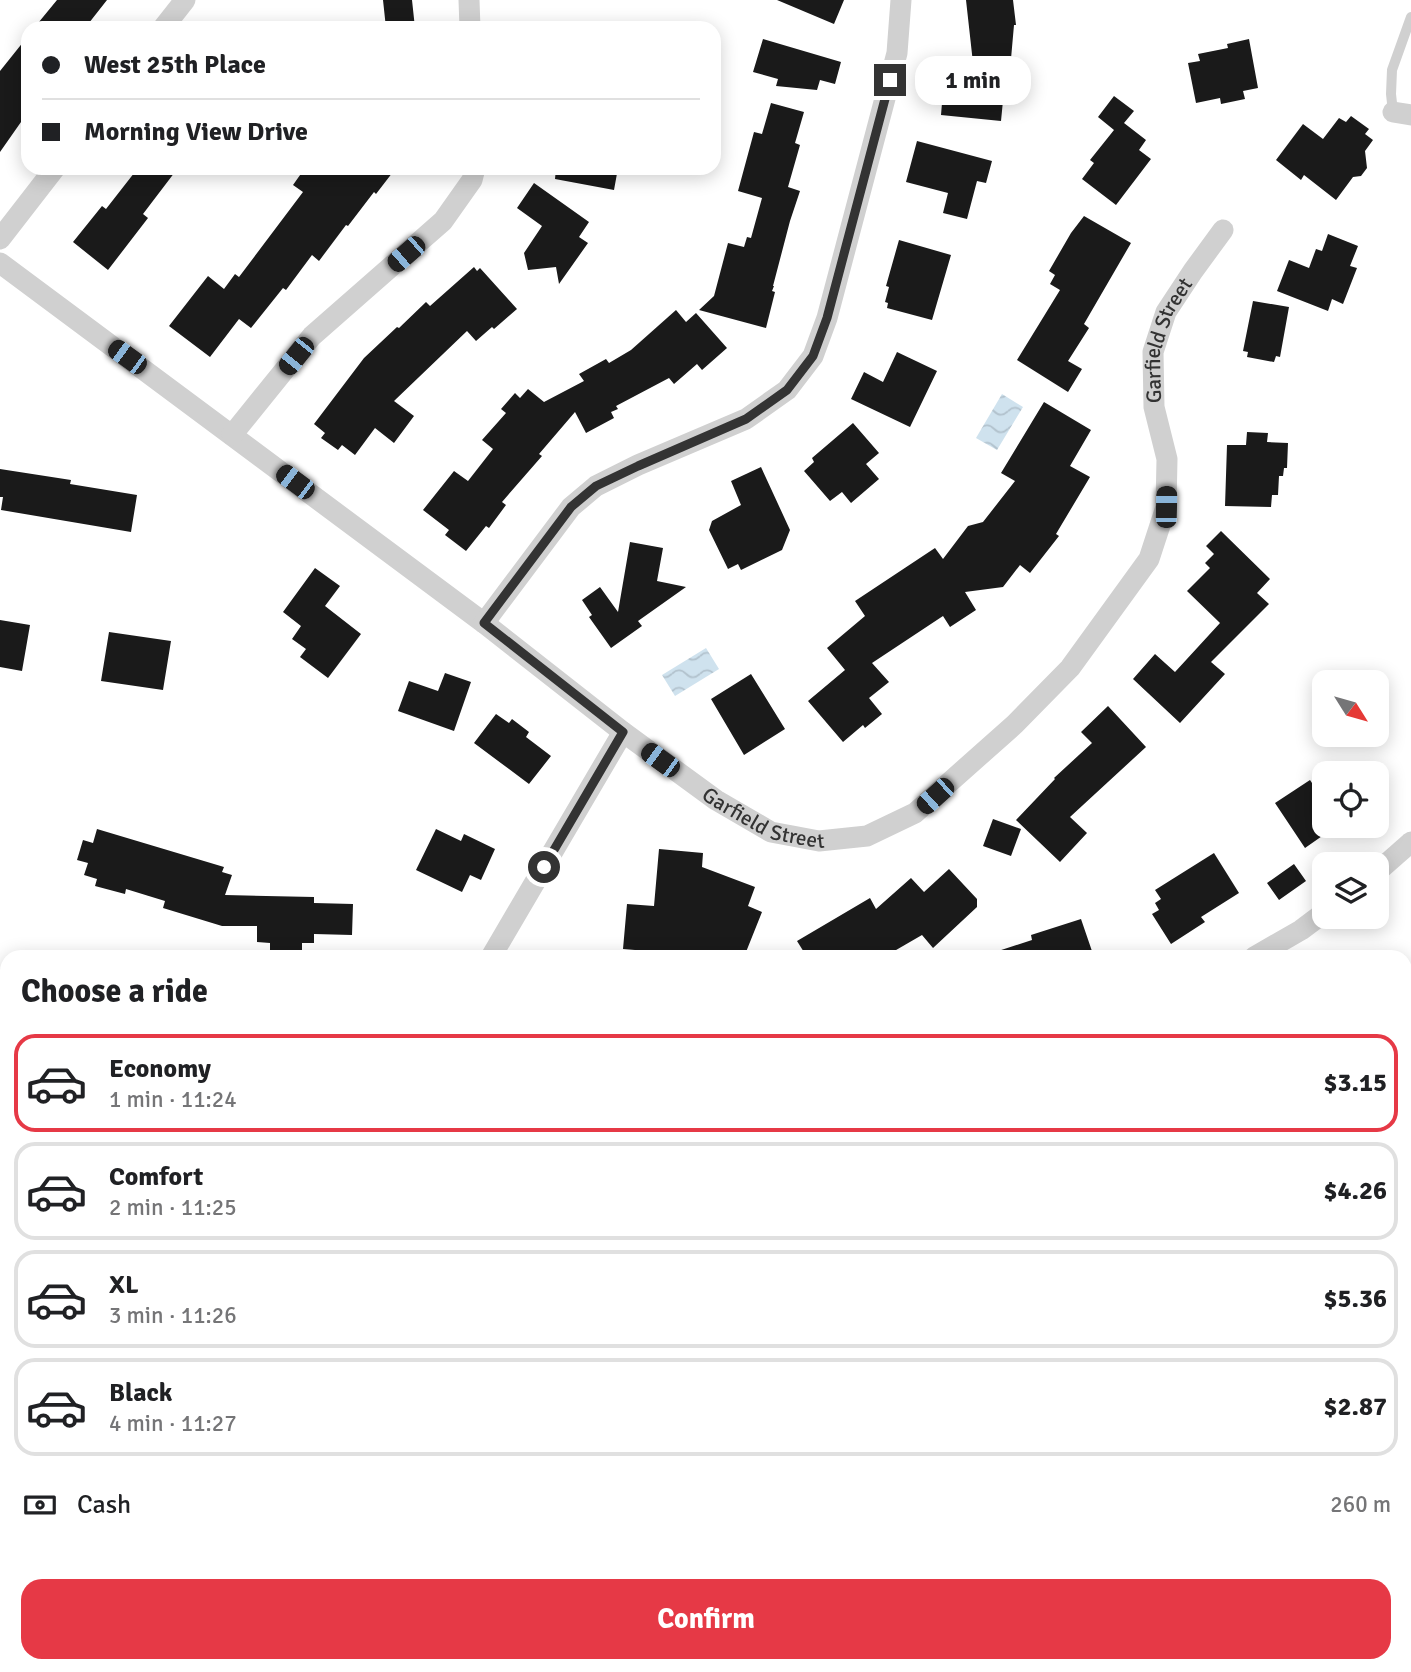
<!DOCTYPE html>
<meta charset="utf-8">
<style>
:root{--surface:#fff;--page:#f6f6f6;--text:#202124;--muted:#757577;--line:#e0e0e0;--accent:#e63946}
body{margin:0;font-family:Signika,sans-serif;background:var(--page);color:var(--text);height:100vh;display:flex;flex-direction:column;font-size:26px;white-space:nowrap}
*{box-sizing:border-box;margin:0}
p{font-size:23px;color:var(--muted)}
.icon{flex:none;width:38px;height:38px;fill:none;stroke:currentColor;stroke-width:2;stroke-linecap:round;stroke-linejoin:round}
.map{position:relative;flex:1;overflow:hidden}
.panel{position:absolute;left:0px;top:950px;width:1412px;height:723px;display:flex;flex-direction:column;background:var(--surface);border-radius:21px 21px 0 0;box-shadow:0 4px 18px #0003}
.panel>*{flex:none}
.top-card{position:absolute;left:21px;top:21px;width:700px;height:154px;border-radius:21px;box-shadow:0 4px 18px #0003;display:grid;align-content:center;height:154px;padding:0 21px;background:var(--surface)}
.needle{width:46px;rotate:127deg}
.tools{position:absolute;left:1312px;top:670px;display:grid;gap:14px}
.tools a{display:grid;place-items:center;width:77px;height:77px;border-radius:14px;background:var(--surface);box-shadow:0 4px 18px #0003;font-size:35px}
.end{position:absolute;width:32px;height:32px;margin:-16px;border:9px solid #333;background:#fff;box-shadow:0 0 0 4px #fff}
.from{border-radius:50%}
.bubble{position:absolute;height:49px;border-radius:21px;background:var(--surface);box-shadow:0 4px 18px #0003;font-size:23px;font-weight:700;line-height:49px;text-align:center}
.car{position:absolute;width:21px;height:42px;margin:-21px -10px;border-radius:9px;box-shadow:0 0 5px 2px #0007;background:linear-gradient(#222 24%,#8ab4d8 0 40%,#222 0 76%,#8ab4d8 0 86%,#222 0)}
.top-card b{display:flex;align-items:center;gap:24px;height:66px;font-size:26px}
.top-card b+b{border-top:2px solid var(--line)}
.top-card i{width:18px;height:18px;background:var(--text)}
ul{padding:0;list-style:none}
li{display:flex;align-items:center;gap:21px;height:98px;margin:0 14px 10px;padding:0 7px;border:4px solid var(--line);border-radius:21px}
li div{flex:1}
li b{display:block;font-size:26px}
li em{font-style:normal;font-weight:700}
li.on{border-color:var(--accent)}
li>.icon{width:63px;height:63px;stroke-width:1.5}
h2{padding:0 21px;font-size:32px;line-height:84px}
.pay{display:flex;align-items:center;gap:18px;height:77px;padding:0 21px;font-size:26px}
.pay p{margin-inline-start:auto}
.primary-button{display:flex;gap:14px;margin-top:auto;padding:14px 21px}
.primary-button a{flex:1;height:80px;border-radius:21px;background:var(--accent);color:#fff;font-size:28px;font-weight:700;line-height:80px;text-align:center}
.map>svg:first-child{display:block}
.water{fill:url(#water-waves)}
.building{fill:#1a1a1a}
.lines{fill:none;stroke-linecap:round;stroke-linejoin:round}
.lane{stroke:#d0d0d0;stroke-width:10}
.street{stroke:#d0d0d0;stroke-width:21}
.route{stroke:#333;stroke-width:9}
.labels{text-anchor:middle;stroke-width:7;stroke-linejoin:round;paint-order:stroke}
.street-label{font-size:21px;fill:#333;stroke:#fff}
</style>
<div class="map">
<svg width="1411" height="1672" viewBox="0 0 1411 1672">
<defs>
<pattern id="water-waves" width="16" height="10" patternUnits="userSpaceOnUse" patternTransform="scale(1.75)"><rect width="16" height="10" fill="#cfe2ee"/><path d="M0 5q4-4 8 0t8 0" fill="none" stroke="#b2c2cd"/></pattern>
</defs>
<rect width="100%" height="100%" fill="#fff"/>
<path class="water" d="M 1002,394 L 1023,407 L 997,450 L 976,438 Z
M 706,648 L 719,669 L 675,696 L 662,675 Z"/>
<path class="building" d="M 57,0 L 107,0 L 85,28 L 34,28 Z
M 383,0 L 412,0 L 415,28 L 386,28 Z
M 777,0 L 844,0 L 834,24 Z
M 966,0 L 1013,0 L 1016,25 L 1014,25 L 1010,70 L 1006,70 L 1001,121 L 941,115 L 942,103 L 933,102 L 936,60 L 973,63 Z
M 28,36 L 28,112 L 0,152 L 0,71 Z
M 763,39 L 841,62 L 835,84 L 820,80 L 817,90 L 776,86 L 778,79 L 753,72 Z
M 1249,39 L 1258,88 L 1243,91 L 1245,99 L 1221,104 L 1220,98 L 1196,103 L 1188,63 L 1200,61 L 1198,54 L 1228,48 L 1227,44 Z
M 1114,96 L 1134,111 L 1124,123 L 1146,140 L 1139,150 L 1151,159 L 1116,205 L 1082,179 L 1094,163 L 1090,160 L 1114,130 L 1098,117 Z
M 771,103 L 804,112 L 795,143 L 800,145 L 788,187 L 800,191 L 790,221 L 773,286 L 774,286 L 772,291 L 775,292 L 766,328 L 699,310 L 714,296 L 728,243 L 744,247 L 747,237 L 751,238 L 762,198 L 738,191 L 754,132 L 762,134 Z
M 1351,116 L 1369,129 L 1365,134 L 1373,140 L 1365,151 L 1367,168 L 1361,176 L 1353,177 L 1336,200 L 1304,175 L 1301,180 L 1276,160 L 1303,124 L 1323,139 L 1339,118 L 1346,122 Z
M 917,141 L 992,161 L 986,183 L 977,181 L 967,219 L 943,213 L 948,193 L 906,182 Z
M 138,168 L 178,168 L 143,214 L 148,218 L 108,270 L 73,242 L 102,206 L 106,209 Z
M 305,168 L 396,168 L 376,194 L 374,192 L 348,226 L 346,225 L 319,261 L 312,255 L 286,290 L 283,288 L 251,328 L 239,319 L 210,357 L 169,326 L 208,276 L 224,289 L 235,274 L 239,277 L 303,192 L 293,185 Z
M 556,168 L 618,168 L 614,190 L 555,179 Z
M 534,183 L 589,222 L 579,237 L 588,243 L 559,284 L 556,267 L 528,270 L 524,253 L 542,226 L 517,208 Z
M 1084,216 L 1131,243 L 1084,324 L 1089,328 L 1068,361 L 1082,369 L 1068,392 L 1017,360 L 1060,290 L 1050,284 L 1055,275 L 1049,271 L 1071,233 Z
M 1328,234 L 1358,246 L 1350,266 L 1357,268 L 1343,304 L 1332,299 L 1328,311 L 1277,291 L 1289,260 L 1309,268 L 1316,249 L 1322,251 Z
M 899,240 L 951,255 L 932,320 L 887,308 L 888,303 L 885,302 L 889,287 L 886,286 Z
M 474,267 L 477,271 L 480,268 L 517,309 L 494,329 L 492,327 L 476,341 L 467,331 L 394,401 L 414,416 L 394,443 L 375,428 L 355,455 L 342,445 L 338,450 L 321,438 L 325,433 L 314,424 L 364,358 L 397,327 L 399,328 L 426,302 L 430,306 Z
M 1253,301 L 1289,307 L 1280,357 L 1276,356 L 1274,362 L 1247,357 L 1248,352 L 1243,351 Z
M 676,310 L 686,322 L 696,313 L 727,348 L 702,370 L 697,364 L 674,384 L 669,378 L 616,406 L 618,409 L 611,412 L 614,418 L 586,433 L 575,412 L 539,454 L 542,456 L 502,502 L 506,505 L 489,528 L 486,526 L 466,551 L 445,535 L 449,530 L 423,510 L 454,471 L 468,481 L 493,449 L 482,440 L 506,413 L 501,409 L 515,393 L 520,398 L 528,389 L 544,402 L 584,381 L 579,374 L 606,359 L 609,363 L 631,350 Z
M 897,352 L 937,371 L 910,427 L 851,399 L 864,372 L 883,382 Z
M 1044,402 L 1091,430 L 1070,466 L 1090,477 L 1056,534 L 1059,536 L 1030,573 L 1020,565 L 1003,587 L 965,592 L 976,610 L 950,627 L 943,616 L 872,663 L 889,682 L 869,698 L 882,714 L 865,728 L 863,725 L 843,742 L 808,701 L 845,670 L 827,648 L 865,616 L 855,601 L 935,548 L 943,559 L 968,526 L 983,522 L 1015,481 L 1001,473 Z
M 853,423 L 879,453 L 866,464 L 879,479 L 851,503 L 842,492 L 830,501 L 804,471 L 814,462 L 812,458 Z
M 1247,432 L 1268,433 L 1267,442 L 1288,443 L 1287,468 L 1284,468 L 1283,476 L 1279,476 L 1278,495 L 1272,495 L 1271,507 L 1225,506 L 1227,445 L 1246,445 Z
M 761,467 L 790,530 L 782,550 L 741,570 L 738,564 L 728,569 L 709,530 L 712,521 L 741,505 L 731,481 Z
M 0,469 L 71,480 L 70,484 L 137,495 L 131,532 L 1,510 L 3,497 L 0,497 Z
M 1221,531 L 1270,579 L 1257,593 L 1269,604 L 1211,662 L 1225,674 L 1180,723 L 1133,679 L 1155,654 L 1175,672 L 1220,623 L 1187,591 L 1210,568 L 1205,563 L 1214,554 L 1206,546 Z
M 630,542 L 663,548 L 657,581 L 686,587 L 638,621 L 642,626 L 611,648 L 589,617 L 592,615 L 582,600 L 600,587 L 618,612 Z
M 315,568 L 340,586 L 325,606 L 361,634 L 328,678 L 300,657 L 306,649 L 292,639 L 301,626 L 283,612 Z
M 0,620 L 30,625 L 22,671 L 0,667 Z
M 109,632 L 171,641 L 163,690 L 101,681 Z
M 445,673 L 471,682 L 454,731 L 398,711 L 409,681 L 438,691 Z
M 751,674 L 785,729 L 744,755 L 711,699 Z
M 1108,706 L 1146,747 L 1070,817 L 1087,833 L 1060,862 L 1016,820 L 1055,779 L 1054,778 L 1092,743 L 1081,732 Z
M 496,714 L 509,723 L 512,719 L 529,732 L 526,737 L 551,756 L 529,784 L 474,743 Z
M 1325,775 L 1325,834 L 1305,848 L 1275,803 L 1310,780 L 1312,783 Z
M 993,819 L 1021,829 L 1011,856 L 983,846 Z
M 97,829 L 224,867 L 222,872 L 232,875 L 225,895 L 314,897 L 314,903 L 353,904 L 352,935 L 314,934 L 314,943 L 302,943 L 302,951 L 270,951 L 270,943 L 257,942 L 257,926 L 222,926 L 163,908 L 165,901 L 126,889 L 125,894 L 95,886 L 97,879 L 84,875 L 88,863 L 77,860 L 83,840 L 93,843 Z
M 436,829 L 461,841 L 464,834 L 495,849 L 481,880 L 470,875 L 462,892 L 416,870 Z
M 659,849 L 703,853 L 702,867 L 755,887 L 748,906 L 762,912 L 744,957 L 719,957 L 623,949 L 627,904 L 654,906 Z
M 1214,853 L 1239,893 L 1201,917 L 1205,922 L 1171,944 L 1152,914 L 1159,910 L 1155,903 L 1161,899 L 1155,890 Z
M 1294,864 L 1306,881 L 1279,900 L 1267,883 Z
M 949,869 L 977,899 L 977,907 L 933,948 L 922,935 L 884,957 L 807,957 L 797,941 L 870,898 L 876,909 L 911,878 L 924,892 Z
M 1081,919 L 1094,957 L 993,957 L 992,953 L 1032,940 L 1031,935 Z"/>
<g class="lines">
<path class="lane" d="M 1393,112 L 1391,94 L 1392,70 L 1411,17"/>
<g class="street">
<path d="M 469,0 L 470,28"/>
<path d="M 163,28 L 185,0"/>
<path d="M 1393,112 L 1411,115"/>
<path d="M 0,239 L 55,168"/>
<path id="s1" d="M 0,263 L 484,623 L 623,732 L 716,800 L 771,832 L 819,841 L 867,836 L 915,813 L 1015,724 L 1070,668 L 1149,559 L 1166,507 L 1167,459 L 1154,407 L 1153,352 L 1166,312 L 1193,271 L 1223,230"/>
<path d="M 232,435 L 312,336 L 443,221 L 472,180 L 475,168"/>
<path d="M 484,623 L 571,507 L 596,486 L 638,465 L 746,419 L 787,390 L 813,356 L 827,318 L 897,53 L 901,0"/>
<path d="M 1377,872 L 1411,842"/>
<path d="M 491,957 L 623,732"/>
<path d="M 1254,957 L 1301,930 L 1325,912"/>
<path d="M 1405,1326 L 1411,1322"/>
<path d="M 1405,1366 L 1411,1370"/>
<path d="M 522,1666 L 530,1672"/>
<path d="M 599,1672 L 604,1666"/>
<path d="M 1124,1672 L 1127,1666"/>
</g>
</g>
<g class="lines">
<path class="route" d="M 544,867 L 623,732 L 484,623 L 571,507 L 596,486 L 638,466 L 746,419 L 787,390 L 813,356 L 827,318 L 890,80"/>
</g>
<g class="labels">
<g class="street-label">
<text dy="7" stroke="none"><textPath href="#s1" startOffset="1682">Garfield Street</textPath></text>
<text dy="7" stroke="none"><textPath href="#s1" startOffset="947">Garfield Street</textPath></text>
</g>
</g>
</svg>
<div class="tools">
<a><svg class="needle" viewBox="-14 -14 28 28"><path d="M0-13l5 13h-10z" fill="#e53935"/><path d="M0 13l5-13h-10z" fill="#757577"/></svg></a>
<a><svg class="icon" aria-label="locate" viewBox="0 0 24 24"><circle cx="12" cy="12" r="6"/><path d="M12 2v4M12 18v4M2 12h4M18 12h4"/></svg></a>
<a><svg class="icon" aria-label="layers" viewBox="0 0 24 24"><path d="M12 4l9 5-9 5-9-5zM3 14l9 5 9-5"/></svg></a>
</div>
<i class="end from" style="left:544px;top:867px"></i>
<i class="end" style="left:890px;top:80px"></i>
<div class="bubble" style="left:915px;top:56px;width:116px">1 min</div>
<i class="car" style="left:406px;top:254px;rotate:229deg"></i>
<i class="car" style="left:296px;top:356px;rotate:219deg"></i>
<i class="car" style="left:127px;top:357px;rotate:306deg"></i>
<i class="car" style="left:295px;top:482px;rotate:307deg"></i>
<i class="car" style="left:1166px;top:507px;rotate:1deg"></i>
<i class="car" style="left:660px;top:760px;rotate:306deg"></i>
<i class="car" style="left:935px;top:796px;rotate:228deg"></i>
<div class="top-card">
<b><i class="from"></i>West 25th Place</b>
<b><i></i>Morning View Drive</b>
</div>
<section class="panel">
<h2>Choose a ride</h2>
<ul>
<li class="on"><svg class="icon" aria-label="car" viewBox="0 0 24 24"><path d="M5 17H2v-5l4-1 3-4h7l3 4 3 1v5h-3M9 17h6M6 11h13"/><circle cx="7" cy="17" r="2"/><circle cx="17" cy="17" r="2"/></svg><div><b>Economy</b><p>1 min · 11:24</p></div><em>$3.15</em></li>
<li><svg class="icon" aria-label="car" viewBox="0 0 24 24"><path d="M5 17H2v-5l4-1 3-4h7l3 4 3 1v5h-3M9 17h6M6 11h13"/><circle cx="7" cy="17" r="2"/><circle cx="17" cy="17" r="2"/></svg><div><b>Comfort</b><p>2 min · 11:25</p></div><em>$4.26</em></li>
<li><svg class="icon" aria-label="car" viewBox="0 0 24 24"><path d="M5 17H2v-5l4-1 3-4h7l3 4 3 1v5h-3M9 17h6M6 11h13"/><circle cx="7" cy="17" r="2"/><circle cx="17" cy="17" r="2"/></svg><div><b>XL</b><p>3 min · 11:26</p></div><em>$5.36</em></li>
<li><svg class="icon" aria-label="car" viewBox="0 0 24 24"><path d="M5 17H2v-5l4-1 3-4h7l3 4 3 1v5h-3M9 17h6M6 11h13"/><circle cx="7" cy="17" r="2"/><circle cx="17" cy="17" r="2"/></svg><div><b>Black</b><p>4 min · 11:27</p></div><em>$2.87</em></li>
</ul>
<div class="pay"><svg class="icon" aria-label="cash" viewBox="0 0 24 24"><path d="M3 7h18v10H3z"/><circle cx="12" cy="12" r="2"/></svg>Cash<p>260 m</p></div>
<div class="primary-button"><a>Confirm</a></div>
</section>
</div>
